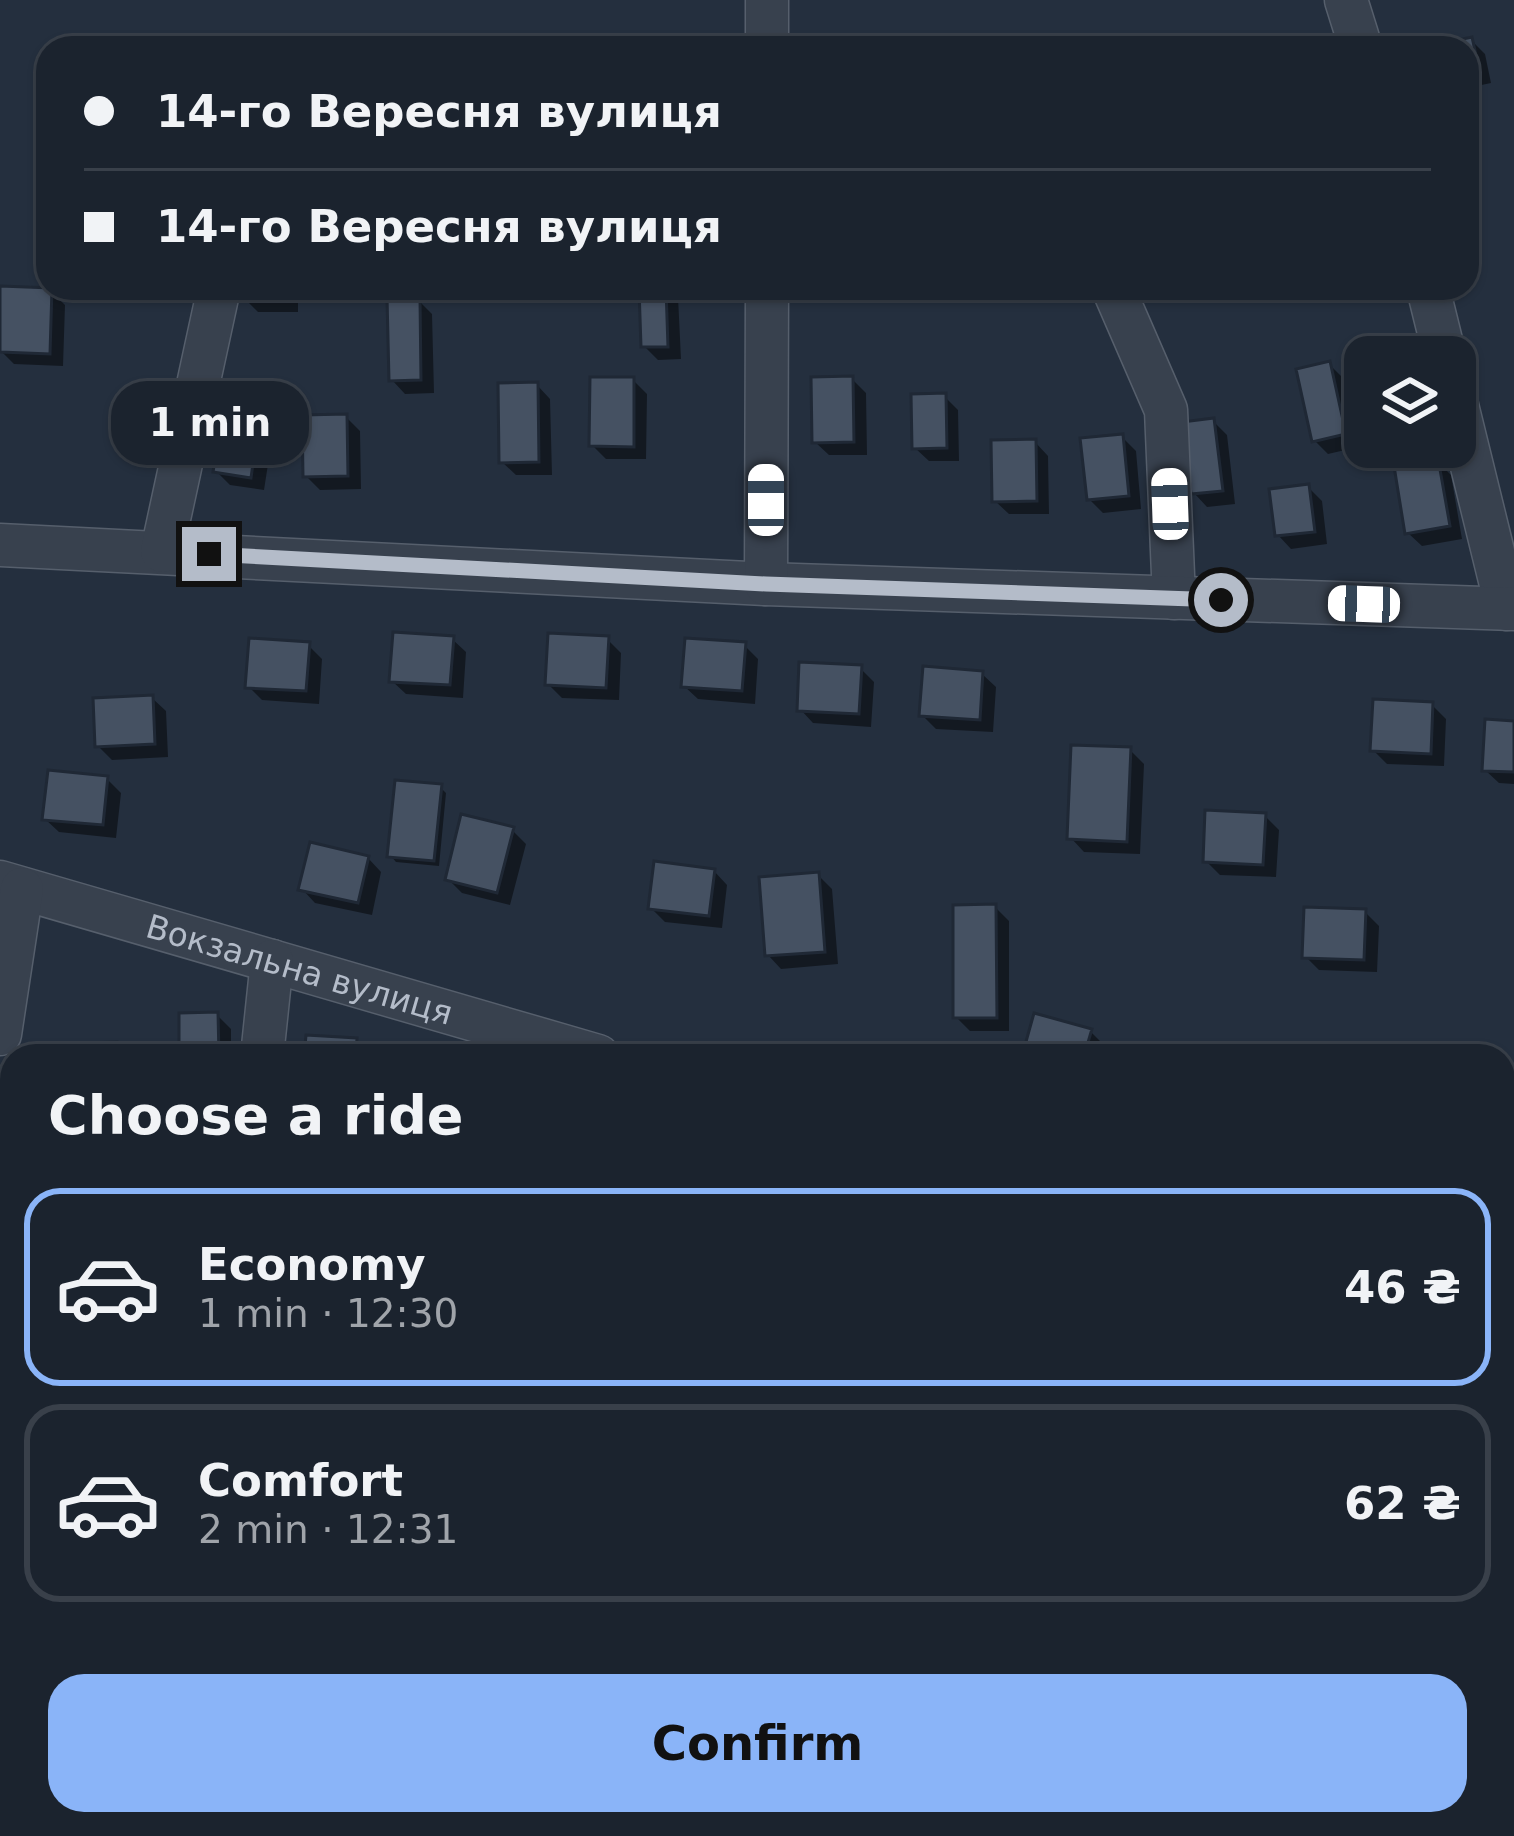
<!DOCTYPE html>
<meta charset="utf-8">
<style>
:root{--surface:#1b232e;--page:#242b36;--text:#f1f3f6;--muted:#a0a4aa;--line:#39404a;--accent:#8ab4f8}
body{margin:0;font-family:"DejaVu Sans",sans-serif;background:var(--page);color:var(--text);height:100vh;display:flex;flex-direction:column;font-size:45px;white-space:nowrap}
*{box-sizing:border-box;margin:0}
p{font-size:39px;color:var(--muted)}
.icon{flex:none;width:66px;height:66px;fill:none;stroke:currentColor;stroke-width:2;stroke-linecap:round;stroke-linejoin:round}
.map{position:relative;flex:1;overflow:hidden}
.side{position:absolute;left:0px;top:1044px;width:1515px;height:792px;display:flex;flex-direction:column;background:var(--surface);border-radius:36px 36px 0 0;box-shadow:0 3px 9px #0004,0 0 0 3px var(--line)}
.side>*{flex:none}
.hud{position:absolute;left:36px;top:36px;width:1443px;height:264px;border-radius:36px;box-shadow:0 3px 9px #0004,0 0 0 3px var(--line);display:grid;align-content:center;height:264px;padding:0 48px;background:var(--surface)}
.controls{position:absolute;left:1344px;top:336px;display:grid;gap:24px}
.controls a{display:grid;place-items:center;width:132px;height:132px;border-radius:24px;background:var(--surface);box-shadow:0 3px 9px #0004,0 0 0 3px var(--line);font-size:60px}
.end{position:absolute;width:54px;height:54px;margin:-27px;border:15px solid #b4bcc9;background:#111;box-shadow:0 0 0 6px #111}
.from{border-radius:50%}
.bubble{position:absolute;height:84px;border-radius:36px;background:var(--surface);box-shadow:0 3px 9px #0004,0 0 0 3px var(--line);font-size:39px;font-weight:700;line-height:84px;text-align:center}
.car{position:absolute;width:36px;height:72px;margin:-36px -18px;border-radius:15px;box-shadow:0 0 9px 3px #0007;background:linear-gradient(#fff 24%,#345 0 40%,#fff 0 76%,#345 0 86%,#fff 0)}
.hud b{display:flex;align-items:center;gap:42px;height:114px;font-size:45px}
.hud b+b{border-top:3px solid var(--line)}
.hud i{width:30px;height:30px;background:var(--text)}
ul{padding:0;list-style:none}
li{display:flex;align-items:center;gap:36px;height:198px;margin:0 24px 18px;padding:0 24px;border:6px solid var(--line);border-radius:36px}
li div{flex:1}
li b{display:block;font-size:45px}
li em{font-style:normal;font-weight:700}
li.active{border-color:var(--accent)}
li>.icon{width:108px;height:108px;stroke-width:1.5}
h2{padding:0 48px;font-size:54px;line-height:144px}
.action{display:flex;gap:24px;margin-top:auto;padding:24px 48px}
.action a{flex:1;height:138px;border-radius:36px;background:var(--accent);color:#111;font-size:48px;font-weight:700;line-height:138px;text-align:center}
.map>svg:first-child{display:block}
.shadow{fill:#0007}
.building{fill:#455162;stroke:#1f2835;stroke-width:3}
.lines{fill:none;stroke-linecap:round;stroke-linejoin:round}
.minor-casing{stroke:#565f6c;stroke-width:45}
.minor{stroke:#38414e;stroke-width:42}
.route{stroke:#b4bcc9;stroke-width:15}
.labels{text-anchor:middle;stroke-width:9;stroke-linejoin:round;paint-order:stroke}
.street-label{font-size:33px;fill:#b4bcc9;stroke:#1d2633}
</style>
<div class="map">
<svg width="1514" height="1836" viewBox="0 0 1514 1836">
<rect width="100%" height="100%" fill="#242f3e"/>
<path class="shadow" d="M 1471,40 L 1485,54 L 1491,83 L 1467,88 L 1467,48 L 1435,48 Z
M 244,288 L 298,288 L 298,312 L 258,312 L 244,298 Z
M 642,288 L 669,288 L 678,297 L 681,359 L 658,360 L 644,346 Z
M 51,291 L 65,305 L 63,366 L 14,364 L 1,351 Z
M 418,300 L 432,314 L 434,393 L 405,394 L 392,380 Z
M 1329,364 L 1343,378 L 1358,447 L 1328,454 L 1314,440 Z
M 852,379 L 866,393 L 867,455 L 829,455 L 815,442 Z
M 633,380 L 647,394 L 646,459 L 606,459 L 592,445 Z
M 537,385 L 550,399 L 552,475 L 516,475 L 502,462 Z
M 944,396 L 958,410 L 959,461 L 929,461 L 915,448 Z
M 346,417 L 360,431 L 361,489 L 320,490 L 306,476 Z
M 259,418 L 273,432 L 264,490 L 230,485 L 216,471 Z
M 1213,421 L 1227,435 L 1235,504 L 1207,507 L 1194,493 Z
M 1122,437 L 1136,451 L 1141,509 L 1103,513 L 1089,499 Z
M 1035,442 L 1048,456 L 1049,514 L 1009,514 L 995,501 Z
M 1437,461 L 1451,475 L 1462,539 L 1422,546 L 1408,533 Z
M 1308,487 L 1322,501 L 1327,544 L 1291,549 L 1278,535 Z
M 452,639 L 466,652 L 463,698 L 406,694 L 392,681 Z
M 607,639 L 621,653 L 619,700 L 562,698 L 548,684 Z
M 308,645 L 322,659 L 319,704 L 262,700 L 248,686 Z
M 744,645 L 758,659 L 755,704 L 698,699 L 684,686 Z
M 860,668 L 874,682 L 871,727 L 813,723 L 800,709 Z
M 982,674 L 996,687 L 993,732 L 936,729 L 922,715 Z
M 152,698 L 166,711 L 168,757 L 112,760 L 98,746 Z
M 1432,705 L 1446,719 L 1444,766 L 1387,764 L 1373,750 Z
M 1514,724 L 1514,784 L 1499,783 L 1485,770 Z
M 1130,750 L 1144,764 L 1140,854 L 1084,852 L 1071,838 Z
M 107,779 L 121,793 L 116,838 L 59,832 L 45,819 Z
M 440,787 L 446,793 L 439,866 L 396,862 L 390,855 Z
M 1265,816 L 1279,830 L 1276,877 L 1220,875 L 1206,861 Z
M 512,830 L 526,844 L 510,905 L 462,893 L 448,879 Z
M 368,858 L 381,872 L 372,915 L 315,903 L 302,889 Z
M 714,871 L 727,885 L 722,928 L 665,922 L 651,908 Z
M 818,875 L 832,889 L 838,964 L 781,969 L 768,955 Z
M 995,907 L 1009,921 L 1009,1031 L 970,1031 L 956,1017 Z
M 1365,912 L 1379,926 L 1377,972 L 1319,970 L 1305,956 Z
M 217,1015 L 231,1029 L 231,1056 L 182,1056 Z
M 1090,1031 L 1104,1045 L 1101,1056 L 1025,1056 Z
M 356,1041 L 370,1056 L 307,1056 Z
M 0,1081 L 12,1082 L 12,1164 L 0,1162 Z
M 0,1485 L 12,1488 L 12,1552 L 0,1549 Z
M 0,1814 L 3,1817 L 4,1836 L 0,1836 Z
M 144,1824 L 196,1824 L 196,1836 L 144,1836 Z"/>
<path class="building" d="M 1472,37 L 1479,69 L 1467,72 L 1467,48 L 1421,48 Z
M 0,286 L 52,288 L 50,354 L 0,352 Z
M 241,288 L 286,288 L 286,300 L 241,299 Z
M 639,288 L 666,288 L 668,347 L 641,347 Z
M 387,297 L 420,297 L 421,380 L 389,381 Z
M 1330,361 L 1346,434 L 1312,442 L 1296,369 Z
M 853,376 L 854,442 L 812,443 L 811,377 Z
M 590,377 L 634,377 L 634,447 L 589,446 Z
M 538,382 L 539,462 L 499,463 L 498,383 Z
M 946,393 L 947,448 L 912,449 L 911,394 Z
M 223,410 L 260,415 L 251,478 L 213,472 Z
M 347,414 L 348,476 L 303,477 L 302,415 Z
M 1214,418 L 1223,491 L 1191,494 L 1182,422 Z
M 1123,434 L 1129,496 L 1087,500 L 1080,438 Z
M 1036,439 L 1037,501 L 992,502 L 991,440 Z
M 1438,458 L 1450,526 L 1405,534 L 1394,466 Z
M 1309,484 L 1315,532 L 1275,536 L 1269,489 Z
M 393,632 L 454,636 L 450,685 L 389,682 Z
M 548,633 L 609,636 L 606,688 L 545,685 Z
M 249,638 L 310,642 L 306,691 L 245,688 Z
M 685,638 L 746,642 L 742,691 L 681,687 Z
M 799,662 L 862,665 L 859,714 L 797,711 Z
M 923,666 L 983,671 L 980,720 L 919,716 Z
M 153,695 L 155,744 L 95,747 L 93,698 Z
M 1373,699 L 1433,702 L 1431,754 L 1370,751 Z
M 1485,719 L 1514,721 L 1514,772 L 1482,771 Z
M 1071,745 L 1131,747 L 1127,842 L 1067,839 Z
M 48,770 L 108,776 L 103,825 L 42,820 Z
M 395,780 L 442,784 L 434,861 L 387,857 Z
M 1205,810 L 1266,813 L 1263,865 L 1203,862 Z
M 461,814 L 514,827 L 497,893 L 445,880 Z
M 310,842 L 369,856 L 358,903 L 298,890 Z
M 654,861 L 715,869 L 709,916 L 648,909 Z
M 819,872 L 825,952 L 765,956 L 759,877 Z
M 996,904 L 997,1018 L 953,1018 L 953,905 Z
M 1304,907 L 1366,909 L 1364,960 L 1302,958 Z
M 218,1012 L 219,1056 L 179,1056 L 179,1013 Z
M 1034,1013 L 1092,1029 L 1084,1056 L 1022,1056 Z
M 306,1035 L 357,1038 L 356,1056 L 304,1056 Z
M 117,1042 L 117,1056 L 80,1056 L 80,1043 Z
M 0,1078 L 12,1079 L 12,1152 L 0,1152 Z
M 1504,1368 L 1514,1369 L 1514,1420 L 1503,1420 Z
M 0,1482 L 12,1485 L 12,1508 L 4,1542 L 0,1541 Z
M 141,1824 L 184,1824 L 184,1836 L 141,1836 Z"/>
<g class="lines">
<defs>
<g id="minor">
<path d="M 1346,0 L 1361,48"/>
<path d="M 767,48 L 767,0"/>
<path d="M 1113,288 L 1166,410 L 1174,598"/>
<path d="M 1428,288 L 1445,357"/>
<path d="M 1455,397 L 1507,609"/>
<path d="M 0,545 L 766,584 L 1514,609"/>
<path d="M 162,551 L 219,288"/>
<path d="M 766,584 L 767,288"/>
<path id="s1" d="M 0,882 L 598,1056"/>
<path d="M 0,1034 L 22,889"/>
<path d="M 262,1056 L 272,961"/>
<path d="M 1503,1262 L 1514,1265"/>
<path d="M 439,1824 L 441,1836"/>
<path d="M 842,1824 L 844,1836"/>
<path d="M 1117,1824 L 1120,1836"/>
<path d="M 250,1836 L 250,1824"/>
</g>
</defs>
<use href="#minor" class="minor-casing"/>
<use href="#minor" class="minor"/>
</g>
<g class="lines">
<path class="route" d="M 209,554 L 766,584 L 1221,600"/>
</g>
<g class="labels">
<g class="street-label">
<text dy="12" stroke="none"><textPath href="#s1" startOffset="312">Вокзальна вулиця</textPath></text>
</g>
</g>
</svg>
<div class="controls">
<a><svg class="icon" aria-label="layers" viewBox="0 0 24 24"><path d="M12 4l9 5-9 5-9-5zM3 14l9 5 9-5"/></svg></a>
</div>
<i class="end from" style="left:1221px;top:600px"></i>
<i class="end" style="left:209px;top:554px"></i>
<div class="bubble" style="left:111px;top:381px;width:198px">1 min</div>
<i class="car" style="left:766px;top:500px;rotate:0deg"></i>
<i class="car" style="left:1170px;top:504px;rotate:358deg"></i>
<i class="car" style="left:1364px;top:604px;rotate:272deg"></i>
<div class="hud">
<b><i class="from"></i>14-го Вересня вулиця</b>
<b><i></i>14-го Вересня вулиця</b>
</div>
<section class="side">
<h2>Choose a ride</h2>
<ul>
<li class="active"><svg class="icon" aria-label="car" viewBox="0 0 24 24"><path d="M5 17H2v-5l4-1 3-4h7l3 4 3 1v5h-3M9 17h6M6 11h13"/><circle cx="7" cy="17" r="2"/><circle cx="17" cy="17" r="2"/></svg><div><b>Economy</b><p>1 min · 12:30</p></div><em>46 ₴</em></li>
<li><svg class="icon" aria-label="car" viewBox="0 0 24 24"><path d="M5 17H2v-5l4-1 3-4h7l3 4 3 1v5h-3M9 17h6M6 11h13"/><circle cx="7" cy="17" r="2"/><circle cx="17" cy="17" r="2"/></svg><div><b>Comfort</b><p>2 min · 12:31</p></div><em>62 ₴</em></li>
</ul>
<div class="action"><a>Confirm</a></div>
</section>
</div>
